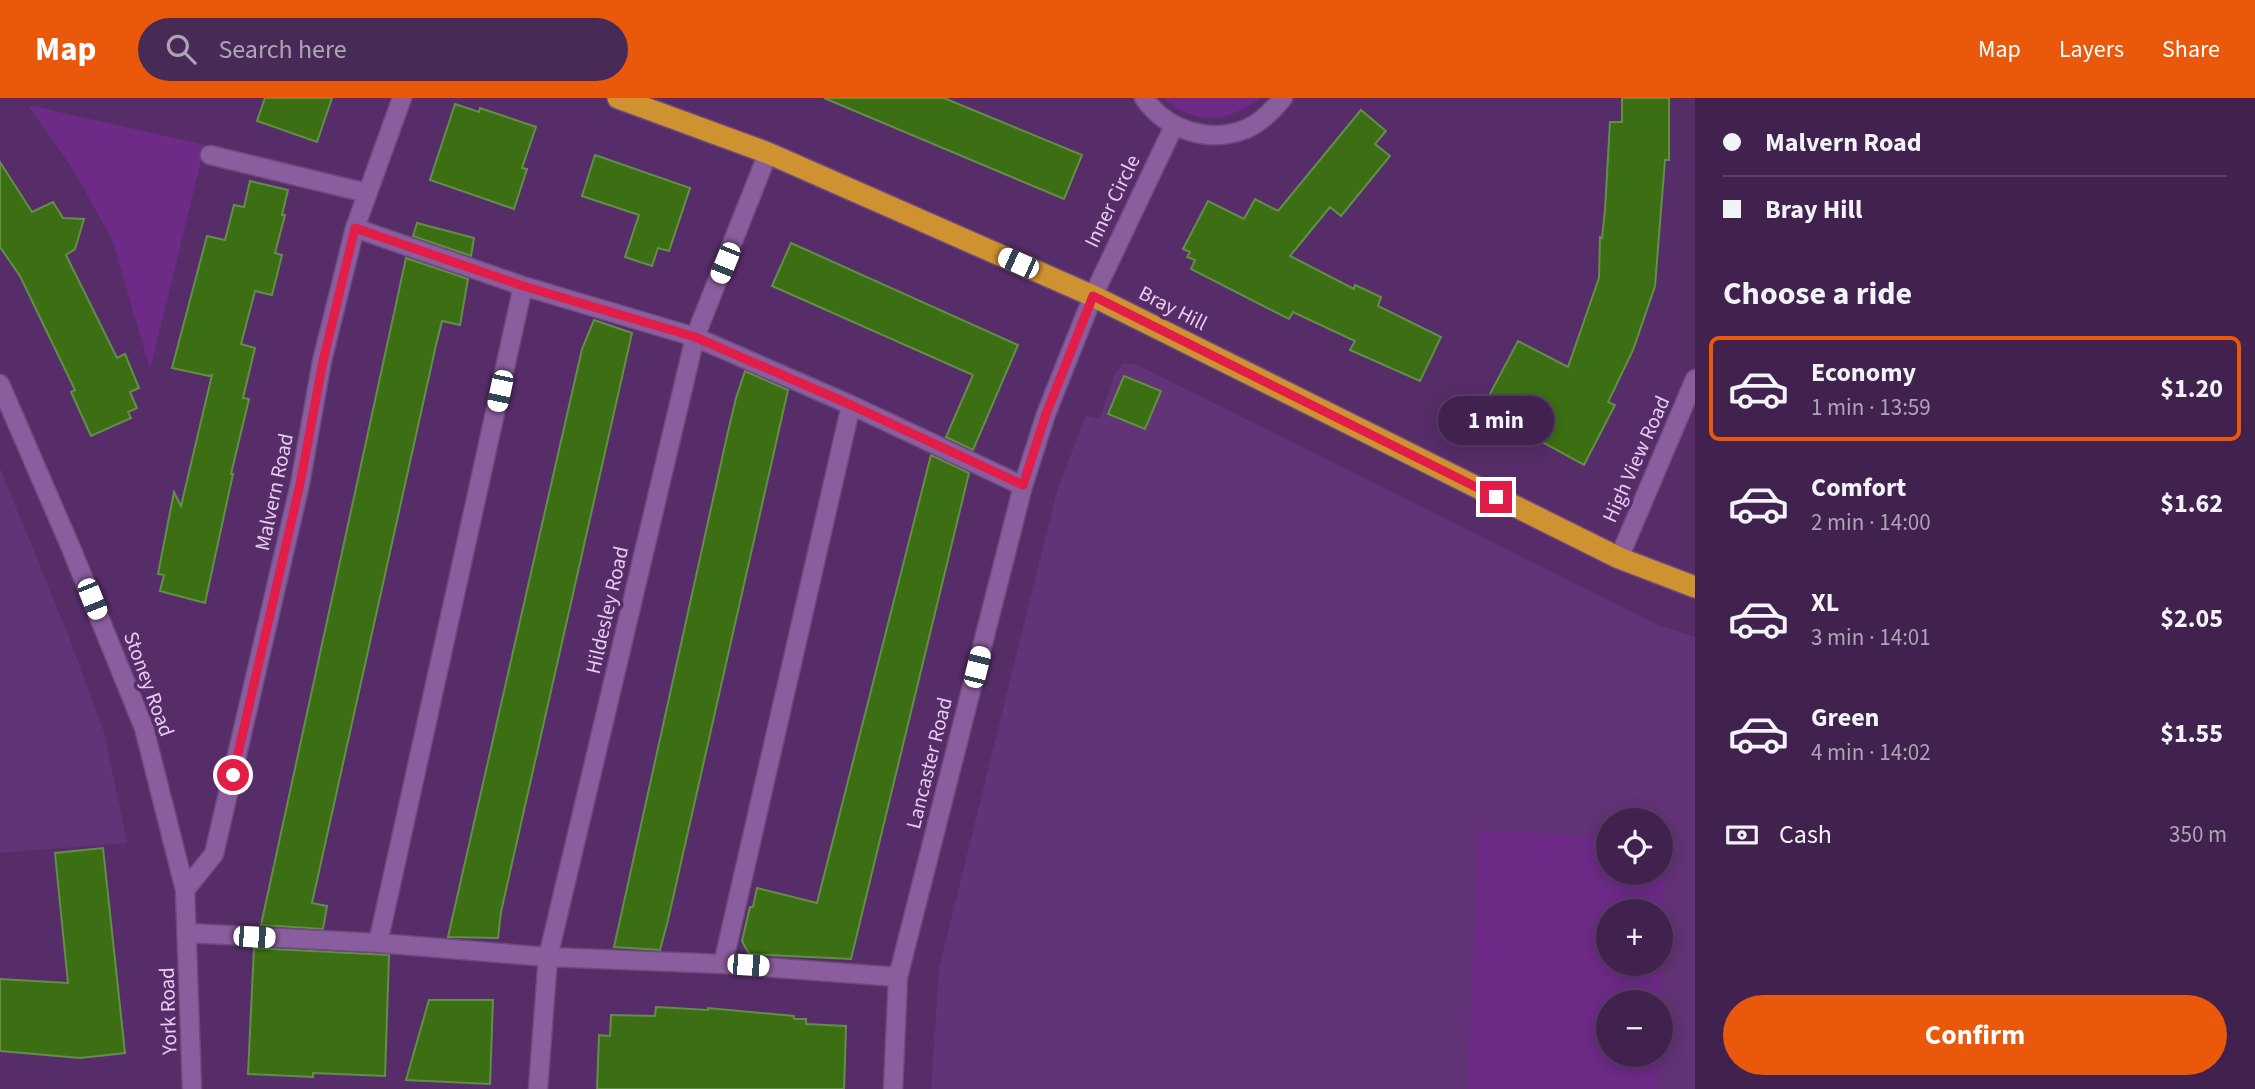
<!DOCTYPE html>
<meta charset="utf-8">
<style>
:root{--surface:#41224f;--page:#482a56;--text:#f1f3f6;--muted:#aea4b7;--line:#5a3f66;--accent:#ea580c}
body{margin:0;font-family:"Source Sans 3",sans-serif;background:var(--page);color:var(--text);height:100vh;display:flex;flex-direction:column;font-size:26px;white-space:nowrap}
*{box-sizing:border-box;margin:0}
p{font-size:23px;color:var(--muted)}
.icon{flex:none;width:38px;height:38px;fill:none;stroke:currentColor;stroke-width:2;stroke-linecap:round;stroke-linejoin:round}
.map{position:relative;flex:1;overflow:hidden}
.details{display:flex;flex-direction:column;background:var(--surface);width:560px}
.details>*{flex:none}
.guide{display:grid;align-content:center;height:154px;padding:0 28px;background:var(--surface)}
.buttons{position:absolute;left:1596px;top:710px;display:grid;gap:14px}
.buttons a{display:grid;place-items:center;width:77px;height:77px;border-radius:50%;background:var(--surface);box-shadow:0 4px 18px #0003,0 0 0 2px var(--line);font-size:35px}
.end{position:absolute;width:32px;height:32px;margin:-16px;border:9px solid #e11d48;background:#fff;box-shadow:0 0 0 4px #fff}
.from{border-radius:50%}
.bubble{position:absolute;height:49px;border-radius:24px;background:var(--surface);box-shadow:0 4px 18px #0003,0 0 0 2px var(--line);font-size:23px;font-weight:700;line-height:49px;text-align:center}
.car{position:absolute;width:21px;height:42px;margin:-21px -10px;border-radius:9px;box-shadow:0 0 5px 2px #0007;background:linear-gradient(#fff 24%,#345 0 40%,#fff 0 76%,#345 0 86%,#fff 0)}
.guide b{display:flex;align-items:center;gap:24px;height:66px;font-size:26px}
.guide b+b{border-top:2px solid var(--line)}
.guide i{width:18px;height:18px;background:var(--text)}
ul{padding:0;list-style:none}
li{display:flex;align-items:center;gap:21px;height:105px;margin:0 14px 10px;padding:0 14px;border:4px solid transparent;border-radius:10px}
li div{flex:1}
li b{display:block;font-size:26px}
li em{font-style:normal;font-weight:700}
li.active{border-color:var(--accent)}
li>.icon{width:63px;height:63px;stroke-width:1.5}
h2{padding:0 28px;font-size:32px;line-height:84px}
.pay{display:flex;align-items:center;gap:18px;height:77px;padding:0 28px;font-size:26px}
.pay p{margin-inline-start:auto}
.button{display:flex;gap:14px;margin-top:auto;padding:14px 28px}
.button a{flex:1;height:80px;border-radius:42px;background:var(--accent);color:#fff;font-size:28px;font-weight:700;line-height:80px;text-align:center}
header{display:flex;align-items:center;gap:42px;box-sizing:border-box;height:98px;padding:0 35px;background:var(--accent);color:#fff}
header strong{font-size:33px}
nav{display:flex;gap:38px;margin-inline-start:auto;font-size:24px}
.search{width:490px;height:63px;background:var(--page);display:flex;align-items:center;gap:18px;box-sizing:border-box;padding:0 24px;border-radius:38px;color:var(--muted);font-size:26px}
main{display:flex;flex:1;min-height:0}
.map>svg:first-child{display:block}
.built{fill:#623376;fill-rule:evenodd}
.green{fill:#6d2b87;fill-rule:evenodd}
.building{fill:#3c6f13;stroke:#638e49;stroke-width:2}
.lines{fill:none;stroke-linecap:round;stroke-linejoin:round}
.minor-casing{stroke:#6e497d;stroke-width:21}
.highway-casing{stroke:#6e497d;stroke-width:24}
.minor{stroke:#8a5e9e;stroke-width:18}
.highway{stroke:#cf9230;stroke-width:21}
.route{stroke:#e11d48;stroke-width:9}
.labels{text-anchor:middle;stroke-width:7;stroke-linejoin:round;paint-order:stroke}
.street-label{font-size:21px;fill:#e5cdf0;stroke:#572d69}
</style>
<header>
<strong>Map</strong>
<div class="search"><svg class="icon" aria-label="search" viewBox="0 0 24 24"><circle cx="10" cy="10" r="6"/><path d="M15 15l6 6"/></svg>Search here</div>
<nav><a>Map</a><a>Layers</a><a>Share</a></nav>
</header>
<main>
<div class="map">
<svg width="1695" height="991" viewBox="0 0 1695 991">
<rect width="100%" height="100%" fill="#572d69"/>
<path class="built" d="M 1123,266 L 1135,266 L 1658,527 L 1695,539 L 1695,991 L 931,991 L 939,870 L 1057,393 L 1086,317 L 1100,321 L 1114,277 ZM 1608,723 L 1661,723 L 1661,775 L 1608,775 ZM 1608,814 L 1661,814 L 1661,866 L 1608,866 ZM 1608,905 L 1661,905 L 1661,957 L 1608,957 Z
M 0,370 L 69,539 L 104,634 L 127,745 L 0,755 Z"/>
<path class="green" d="M 1163,0 L 1260,0 C 1227,25 1196,28 1163,0 Z
M 28,7 L 205,47 L 150,271 L 112,141 L 72,70 Z
M 1479,733 L 1608,738 L 1608,775 L 1661,775 L 1661,741 L 1667,741 L 1660,905 L 1608,905 L 1608,957 L 1658,957 L 1657,991 L 1467,991 ZM 1608,814 L 1661,814 L 1661,866 L 1608,866 Z"/>
<path class="building" d="M 265,0 L 332,0 L 317,44 L 257,23 Z
M 824,0 L 944,0 L 1082,57 L 1064,101 Z
M 1622,0 L 1669,0 L 1669,62 L 1665,62 L 1655,188 L 1633,252 L 1608,304 L 1615,307 L 1584,367 L 1482,311 L 1518,243 L 1568,269 L 1599,180 L 1600,139 L 1602,140 L 1605,112 L 1610,24 L 1622,24 Z
M 455,6 L 479,14 L 480,10 L 536,29 L 522,70 L 527,71 L 514,111 L 430,82 Z
M 1361,12 L 1386,33 L 1375,46 L 1390,58 L 1341,118 L 1330,109 L 1290,158 L 1354,191 L 1355,187 L 1381,199 L 1378,208 L 1441,239 L 1420,283 L 1350,252 L 1355,243 L 1293,214 L 1289,221 L 1191,171 L 1195,162 L 1187,159 L 1190,154 L 1183,151 L 1208,103 L 1244,121 L 1255,101 L 1278,113 Z
M 595,57 L 690,90 L 669,153 L 658,150 L 652,168 L 625,159 L 639,117 L 582,98 Z
M 0,64 L 32,114 L 53,104 L 63,120 L 84,121 L 75,151 L 66,157 L 117,260 L 125,256 L 139,290 L 130,294 L 137,310 L 128,314 L 131,320 L 91,338 L 71,294 L 75,292 L 20,178 L 0,149 Z
M 250,83 L 288,92 L 282,117 L 285,117 L 275,155 L 282,157 L 272,197 L 255,193 L 241,246 L 255,250 L 243,300 L 249,301 L 231,376 L 233,376 L 205,505 L 160,493 L 164,477 L 158,476 L 174,394 L 181,408 L 212,277 L 209,278 L 172,270 L 207,138 L 225,142 L 234,107 L 244,109 Z
M 417,125 L 474,140 L 471,158 L 413,138 Z
M 791,145 L 1018,247 L 973,352 L 946,339 L 973,277 L 772,188 Z
M 406,160 L 468,181 L 460,227 L 442,223 L 436,247 L 312,805 L 327,808 L 323,831 L 261,827 Z
M 594,222 L 632,235 L 501,814 L 498,840 L 448,839 L 582,251 Z
M 745,273 L 788,292 L 668,822 L 660,852 L 614,849 L 727,338 L 736,300 Z
M 1124,278 L 1161,293 L 1145,331 L 1108,316 Z
M 931,357 L 969,375 L 851,861 L 749,856 L 742,843 L 750,809 L 753,809 L 757,790 L 817,805 Z
M 103,750 L 125,955 L 80,960 L 0,953 L 0,881 L 68,885 L 55,755 Z
M 254,850 L 389,857 L 385,978 L 313,975 L 313,979 L 248,976 Z
M 429,902 L 493,902 L 490,986 L 406,982 Z
M 656,909 L 708,912 L 708,910 L 794,918 L 794,921 L 806,921 L 806,926 L 846,928 L 844,991 L 597,991 L 599,937 L 610,938 L 611,917 L 655,918 Z"/>
<g class="lines">
<defs>
<path id="minor" d="M 1144,0 C 1166,32 1209,46 1246,31 C 1261,25 1273,12 1283,0
M 210,57 L 367,95
M 355,130 L 523,188 L 695,239 L 851,307 L 1023,388
M 0,286 L 71,450 L 144,630 L 185,792 L 192,991
M 1619,460 L 1695,281
M 185,792 L 214,756 L 300,386 L 322,263 L 355,130 L 402,0
M 188,835 L 378,845 L 548,859 L 723,866 L 898,879
M 378,845 L 523,188
M 723,866 L 851,307
M 538,991 L 548,859 L 695,239 L 768,55
M 893,991 L 898,879 L 1023,388 L 1046,316 L 1093,198 L 1174,28"/>
<path id="highway" d="M 618,0 L 768,55 L 1093,198 L 1619,460 L 1695,489"/>
</defs>
<use href="#minor" class="minor-casing"/>
<use href="#highway" class="highway-casing"/>
<use href="#minor" class="minor"/>
<use href="#highway" class="highway"/>
</g>
<g class="lines">
<path class="route" d="M 233,677 L 300,386 L 323,263 L 355,130 L 523,188 L 695,239 L 851,307 L 1023,387 L 1046,316 L 1093,198 L 1496,399"/>
</g>
<g class="labels">
<g class="street-label">
<text transform="translate(1112 103) rotate(-64)" y="7">Inner Circle</text>
<text transform="translate(1173 210) rotate(27)" y="7">Bray Hill</text>
<text transform="translate(1636 361) rotate(-66)" y="7">High View Road</text>
<text transform="translate(274 394) rotate(-78)" y="7">Malvern Road</text>
<text transform="translate(607 512) rotate(-77)" y="7">Hildesley Road</text>
<text transform="translate(149 586) rotate(70)" y="7">Stoney Road</text>
<text transform="translate(929 665) rotate(-76)" y="7">Lancaster Road</text>
<text transform="translate(168 913) rotate(-92)" y="7">York Road</text>
</g>
</g>
</svg>
<div class="buttons">
<a><svg class="icon" aria-label="locate" viewBox="0 0 24 24"><circle cx="12" cy="12" r="6"/><path d="M12 2v4M12 18v4M2 12h4M18 12h4"/></svg></a>
<a>+</a>
<a>−</a>
</div>
<i class="end from" style="left:233px;top:677px"></i>
<i class="end" style="left:1496px;top:399px"></i>
<div class="bubble" style="left:1438px;top:298px;width:116px">1 min</div>
<i class="car" style="left:725px;top:165px;rotate:202deg"></i>
<i class="car" style="left:1018px;top:165px;rotate:294deg"></i>
<i class="car" style="left:500px;top:293px;rotate:192deg"></i>
<i class="car" style="left:92px;top:501px;rotate:158deg"></i>
<i class="car" style="left:977px;top:569px;rotate:14deg"></i>
<i class="car" style="left:254px;top:839px;rotate:93deg"></i>
<i class="car" style="left:748px;top:867px;rotate:94deg"></i>
</div>
<section class="details">
<div class="guide">
<b><i class="from"></i>Malvern Road</b>
<b><i></i>Bray Hill</b>
</div>
<h2>Choose a ride</h2>
<ul>
<li class="active"><svg class="icon" aria-label="car" viewBox="0 0 24 24"><path d="M5 17H2v-5l4-1 3-4h7l3 4 3 1v5h-3M9 17h6M6 11h13"/><circle cx="7" cy="17" r="2"/><circle cx="17" cy="17" r="2"/></svg><div><b>Economy</b><p>1 min · 13:59</p></div><em>$1.20</em></li>
<li><svg class="icon" aria-label="car" viewBox="0 0 24 24"><path d="M5 17H2v-5l4-1 3-4h7l3 4 3 1v5h-3M9 17h6M6 11h13"/><circle cx="7" cy="17" r="2"/><circle cx="17" cy="17" r="2"/></svg><div><b>Comfort</b><p>2 min · 14:00</p></div><em>$1.62</em></li>
<li><svg class="icon" aria-label="car" viewBox="0 0 24 24"><path d="M5 17H2v-5l4-1 3-4h7l3 4 3 1v5h-3M9 17h6M6 11h13"/><circle cx="7" cy="17" r="2"/><circle cx="17" cy="17" r="2"/></svg><div><b>XL</b><p>3 min · 14:01</p></div><em>$2.05</em></li>
<li><svg class="icon" aria-label="car" viewBox="0 0 24 24"><path d="M5 17H2v-5l4-1 3-4h7l3 4 3 1v5h-3M9 17h6M6 11h13"/><circle cx="7" cy="17" r="2"/><circle cx="17" cy="17" r="2"/></svg><div><b>Green</b><p>4 min · 14:02</p></div><em>$1.55</em></li>
</ul>
<div class="pay"><svg class="icon" aria-label="cash" viewBox="0 0 24 24"><path d="M3 7h18v10H3z"/><circle cx="12" cy="12" r="2"/></svg>Cash<p>350 m</p></div>
<div class="button"><a>Confirm</a></div>
</section>
</main>
